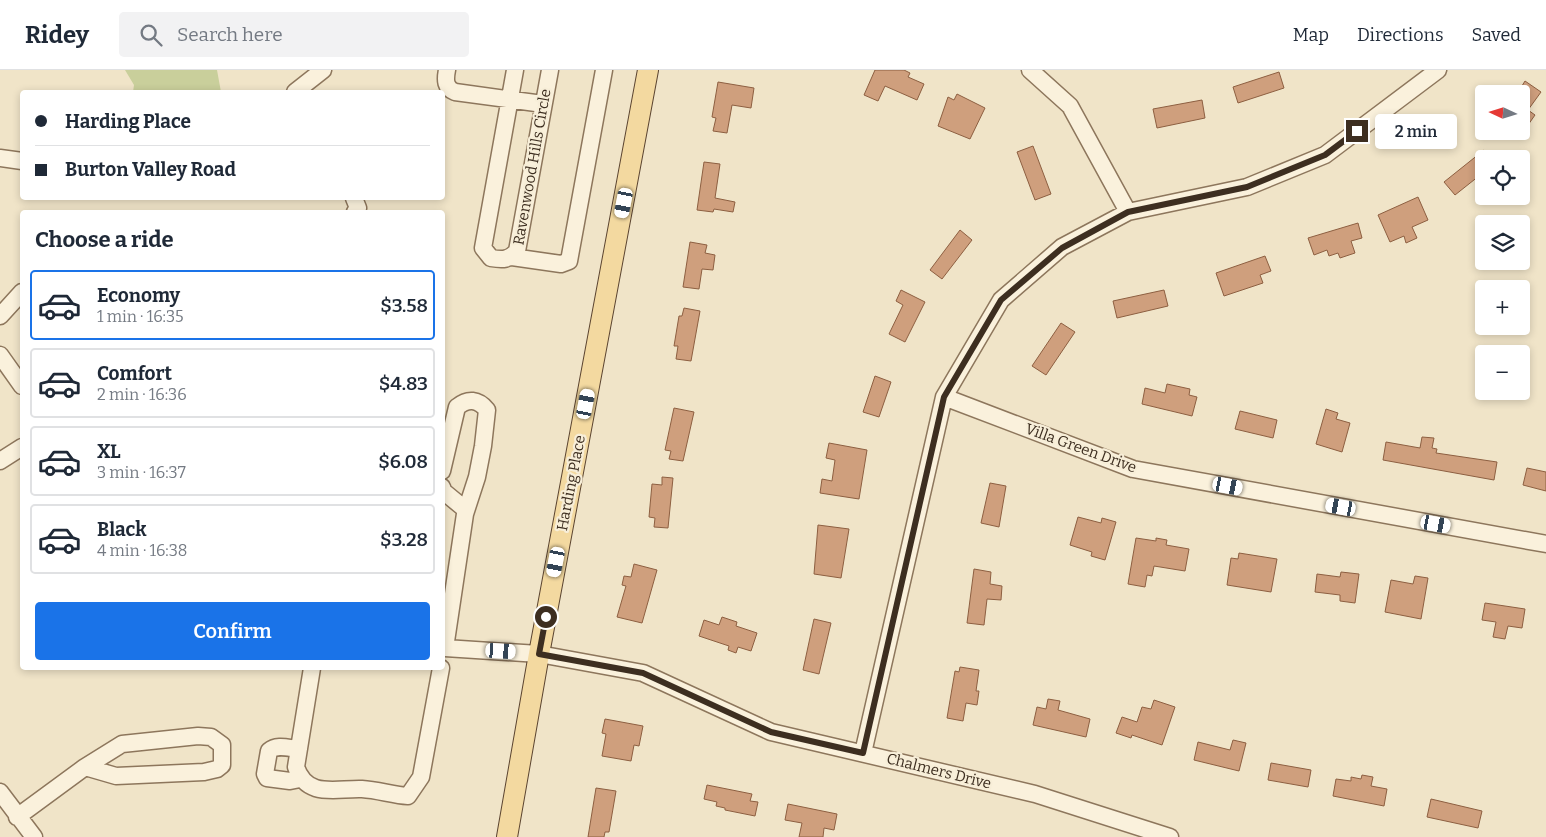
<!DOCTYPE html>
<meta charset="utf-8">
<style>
:root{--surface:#fff;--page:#f2f2f3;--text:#1f2937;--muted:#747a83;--line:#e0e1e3;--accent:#1a73e8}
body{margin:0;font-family:Bitter,serif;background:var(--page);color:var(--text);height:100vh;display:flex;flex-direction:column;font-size:19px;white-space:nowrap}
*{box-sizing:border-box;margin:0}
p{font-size:16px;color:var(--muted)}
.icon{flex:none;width:28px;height:28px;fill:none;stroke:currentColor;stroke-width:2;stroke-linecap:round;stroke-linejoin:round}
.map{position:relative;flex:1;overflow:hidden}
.sheet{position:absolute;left:20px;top:140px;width:425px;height:460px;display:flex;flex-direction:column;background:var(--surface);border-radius:5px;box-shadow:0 2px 8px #0003}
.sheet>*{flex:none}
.hud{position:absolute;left:20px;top:20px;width:425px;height:110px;border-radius:5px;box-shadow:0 2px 8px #0003;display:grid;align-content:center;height:110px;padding:0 15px;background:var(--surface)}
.needle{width:32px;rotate:274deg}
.buttons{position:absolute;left:1475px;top:15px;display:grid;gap:10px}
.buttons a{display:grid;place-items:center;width:55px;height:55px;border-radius:5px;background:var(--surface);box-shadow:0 2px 8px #0003;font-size:25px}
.end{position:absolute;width:22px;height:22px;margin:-11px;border:6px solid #3d2e20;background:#fff;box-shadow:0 0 0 2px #fff}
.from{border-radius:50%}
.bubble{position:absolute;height:35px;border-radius:5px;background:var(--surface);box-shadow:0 2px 8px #0003;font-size:16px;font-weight:600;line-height:35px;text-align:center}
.car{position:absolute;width:15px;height:30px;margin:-15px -8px;border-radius:6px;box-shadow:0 0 4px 1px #0007;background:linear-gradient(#fff 24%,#345 0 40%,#fff 0 76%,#345 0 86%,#fff 0)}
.hud b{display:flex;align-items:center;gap:18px;height:48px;font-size:19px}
.hud b+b{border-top:1px solid var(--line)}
.hud i{width:12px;height:12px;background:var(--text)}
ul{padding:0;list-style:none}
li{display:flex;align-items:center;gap:15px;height:70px;margin:0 10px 8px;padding:0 5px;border:2px solid var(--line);border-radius:5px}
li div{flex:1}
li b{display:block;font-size:19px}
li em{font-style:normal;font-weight:600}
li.active{border-color:var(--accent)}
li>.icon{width:45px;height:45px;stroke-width:1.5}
h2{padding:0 15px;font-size:22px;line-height:60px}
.cta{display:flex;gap:10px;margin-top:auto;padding:10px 15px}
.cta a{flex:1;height:58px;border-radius:5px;background:var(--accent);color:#fff;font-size:20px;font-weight:600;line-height:58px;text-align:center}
header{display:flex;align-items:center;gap:30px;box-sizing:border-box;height:70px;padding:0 25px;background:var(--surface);border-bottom:1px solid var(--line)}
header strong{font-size:24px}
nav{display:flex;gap:28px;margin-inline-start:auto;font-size:18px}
.search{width:350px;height:45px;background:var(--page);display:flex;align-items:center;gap:12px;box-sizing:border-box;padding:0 18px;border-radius:5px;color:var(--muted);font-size:19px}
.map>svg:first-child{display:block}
.green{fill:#c9cf9b}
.building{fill:#cf9f7d;stroke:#8d5f41}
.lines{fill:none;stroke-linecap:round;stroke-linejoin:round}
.minor-casing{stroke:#8d765c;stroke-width:19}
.major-casing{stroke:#5b4430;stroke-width:22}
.minor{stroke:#faf1dc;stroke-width:16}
.major{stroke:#f3d9a0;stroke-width:20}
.route{stroke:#3d2e20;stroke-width:6}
.labels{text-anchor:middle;stroke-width:4.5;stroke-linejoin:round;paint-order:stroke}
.street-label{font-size:15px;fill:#3d2e20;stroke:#f7eed8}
</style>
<header>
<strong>Ridey</strong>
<div class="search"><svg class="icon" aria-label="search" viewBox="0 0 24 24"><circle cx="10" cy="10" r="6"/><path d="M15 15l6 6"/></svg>Search here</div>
<nav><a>Map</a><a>Directions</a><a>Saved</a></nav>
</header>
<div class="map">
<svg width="1546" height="767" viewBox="0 0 1546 767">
<rect width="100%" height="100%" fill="#f0e4c8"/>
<path class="green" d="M 125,0 L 217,0 L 221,22 L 133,22 L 134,15 Z"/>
<path class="building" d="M 875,0 L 904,0 L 910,3 L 908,7 L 924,14 L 917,30 L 885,16 L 878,31 L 864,25 Z
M 1279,2 L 1284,18 L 1238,33 L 1233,17 Z
M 1525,11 L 1541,22 L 1528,40 L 1535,45 L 1521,65 L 1521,24 L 1517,24 Z
M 718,12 L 754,18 L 751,38 L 732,35 L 727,63 L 713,61 L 716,48 L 712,47 Z
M 957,24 L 985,38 L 970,69 L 938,56 L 948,27 L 954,30 Z
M 1202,30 L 1205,48 L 1157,58 L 1153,39 Z
M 1033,76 L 1051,124 L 1035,130 L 1017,82 Z
M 1484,80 L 1484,102 L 1455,125 L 1444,112 Z
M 704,92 L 720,94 L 715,128 L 735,132 L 733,142 L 714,139 L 713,142 L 697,140 Z
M 1418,127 L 1428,150 L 1412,157 L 1417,168 L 1406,173 L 1404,166 L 1390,172 L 1378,145 Z
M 1358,153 L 1362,168 L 1351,171 L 1355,183 L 1340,188 L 1338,183 L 1329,186 L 1327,180 L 1314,185 L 1308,168 Z
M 960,160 L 972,170 L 942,209 L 930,200 Z
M 690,172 L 707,175 L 705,183 L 715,185 L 713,200 L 702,199 L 699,219 L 683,217 Z
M 1265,186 L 1271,201 L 1260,205 L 1263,213 L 1224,226 L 1216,203 Z
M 901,220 L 925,232 L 905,272 L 889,264 L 903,235 L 896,231 Z
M 1164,220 L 1168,236 L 1117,248 L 1113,231 Z
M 684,238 L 700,241 L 691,291 L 676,289 L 678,276 L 674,276 L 679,246 L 682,246 Z
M 1061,253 L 1075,262 L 1046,305 L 1032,296 Z
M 875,306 L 891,312 L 879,347 L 863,342 Z
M 1167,314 L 1190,319 L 1189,325 L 1197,327 L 1192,346 L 1142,334 L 1145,318 L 1165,323 Z
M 674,338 L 694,342 L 683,391 L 669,389 L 671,381 L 665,380 Z
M 1326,339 L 1338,343 L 1336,349 L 1350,353 L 1342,382 L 1316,374 Z
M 1240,341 L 1277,350 L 1273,368 L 1235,359 Z
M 1422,367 L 1434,368 L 1432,378 L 1437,379 L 1436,383 L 1497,392 L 1494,410 L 1383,390 L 1386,372 L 1420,378 Z
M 829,373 L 867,380 L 859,429 L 820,423 L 822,409 L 832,411 L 835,390 L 826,388 Z
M 1527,398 L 1546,402 L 1546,421 L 1523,415 Z
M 662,407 L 673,408 L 668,458 L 654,457 L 655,448 L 649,447 L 652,414 L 662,415 Z
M 990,413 L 1006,416 L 999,457 L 981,453 Z
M 1078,447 L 1101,453 L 1102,448 L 1116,452 L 1105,490 L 1091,486 L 1092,482 L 1070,475 Z
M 818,455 L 849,459 L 841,508 L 814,504 Z
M 1136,468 L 1156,471 L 1156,468 L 1167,470 L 1166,475 L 1189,479 L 1185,501 L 1154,496 L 1152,506 L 1147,505 L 1145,517 L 1128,514 Z
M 1239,483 L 1277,489 L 1271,522 L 1227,515 L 1231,488 L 1238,489 Z
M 634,494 L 657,500 L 642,553 L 617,547 L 626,516 L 622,515 L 624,506 L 631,507 Z
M 974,499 L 991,502 L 990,514 L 1002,516 L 1001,530 L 987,529 L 984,555 L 967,553 Z
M 1341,502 L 1359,504 L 1355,533 L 1340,531 L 1340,525 L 1315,522 L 1317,504 L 1340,507 Z
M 1415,506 L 1428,508 L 1421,549 L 1385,542 L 1391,510 L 1413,514 Z
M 1485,533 L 1525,539 L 1522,558 L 1508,556 L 1505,569 L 1493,567 L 1496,552 L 1482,550 Z
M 722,547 L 737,552 L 736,556 L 757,563 L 751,581 L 738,577 L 736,583 L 728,580 L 729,576 L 699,566 L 704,550 L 719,555 Z
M 814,549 L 831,553 L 819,604 L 803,600 Z
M 960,597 L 979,600 L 976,621 L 979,621 L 977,635 L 966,633 L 963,651 L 947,648 L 955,601 L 959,602 Z
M 1048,629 L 1060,631 L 1058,640 L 1090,649 L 1086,667 L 1033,655 L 1037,637 L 1046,639 Z
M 1154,630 L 1175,637 L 1162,675 L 1132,665 L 1131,668 L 1116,663 L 1122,647 L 1137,652 L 1142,637 L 1151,639 Z
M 605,649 L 643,656 L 639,676 L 634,675 L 631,691 L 602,686 L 606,664 L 602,663 Z
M 1233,670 L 1246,673 L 1239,701 L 1194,690 L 1198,672 L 1230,680 Z
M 1271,693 L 1311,700 L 1308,717 L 1268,710 Z
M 1362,705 L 1373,707 L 1371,716 L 1387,719 L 1384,736 L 1333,726 L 1336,709 L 1351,711 L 1351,707 L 1361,709 Z
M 707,715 L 752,724 L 750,731 L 758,732 L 755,746 L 725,740 L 725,738 L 716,736 L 717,732 L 704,729 Z
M 596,718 L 616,721 L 609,762 L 605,762 L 604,767 L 588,767 Z
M 1431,729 L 1482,741 L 1478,758 L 1427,747 Z
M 788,734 L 837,744 L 834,760 L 824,758 L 823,767 L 799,767 L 802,753 L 785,750 Z"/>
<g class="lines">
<defs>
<path id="minor" d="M 447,0 C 445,10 445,18 455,22 L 543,34
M 515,0 L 483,178 L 491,188 C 503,190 509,190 517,181 L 550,0
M 1030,0 L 1070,36 L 1128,142
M 295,22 L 323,0
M 0,88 L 22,91
M 354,128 L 358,138 L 355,142
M 512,187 L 561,194 L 569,191 L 604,0
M 0,246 L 22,222
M 0,285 L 22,316
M 944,327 L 1133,399 L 1546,474
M 0,391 L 22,377
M 442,401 L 457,337 C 468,328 478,329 487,340 L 483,376 L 477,407 L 465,444 L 445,578 L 539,584 L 643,603 L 771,662 L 1035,724 L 1170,767
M 442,417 L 443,421 L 466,440
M 312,598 L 296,697 C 307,729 336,718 362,719 C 378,720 393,725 408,726 L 421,707 L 441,598
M 299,679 C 288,678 277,674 269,681 L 265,704 L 267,708 L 290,711 L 300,709
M 863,683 L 944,327 L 1001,230 L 1062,177 L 1128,142 L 1247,117 L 1325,85 L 1438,0
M 0,722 L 34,767
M 17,747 L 85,697 L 122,674 L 198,666 L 211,667 L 222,675 L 222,695 L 217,699 L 204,702 L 116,706 L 85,697"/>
<path id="major" d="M 507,767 L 539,584 L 648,0"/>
</defs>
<use href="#minor" class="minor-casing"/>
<use href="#major" class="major-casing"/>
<use href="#minor" class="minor"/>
<use href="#major" class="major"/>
</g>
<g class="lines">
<path class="route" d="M 546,547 L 539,584 L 643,603 L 771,662 L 863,683 L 944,327 L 1001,230 L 1062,178 L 1128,142 L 1247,117 L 1325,85 L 1357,61"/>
</g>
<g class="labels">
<g class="street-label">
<text transform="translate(532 97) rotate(-80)" y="5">Ravenwood Hills Circle</text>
<text transform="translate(1081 378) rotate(20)" y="5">Villa Green Drive</text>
<text transform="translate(571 413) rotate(-79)" y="5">Harding Place</text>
<text transform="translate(939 701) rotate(14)" y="5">Chalmers Drive</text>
</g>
</g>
</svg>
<div class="buttons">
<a><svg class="needle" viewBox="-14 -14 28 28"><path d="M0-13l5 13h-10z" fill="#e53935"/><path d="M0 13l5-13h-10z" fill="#747a83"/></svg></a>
<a><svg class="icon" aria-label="locate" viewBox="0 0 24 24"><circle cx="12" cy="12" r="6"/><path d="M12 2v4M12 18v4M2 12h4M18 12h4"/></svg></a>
<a><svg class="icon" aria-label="layers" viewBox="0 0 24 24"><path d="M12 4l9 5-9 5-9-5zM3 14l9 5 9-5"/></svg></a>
<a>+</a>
<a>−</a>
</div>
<i class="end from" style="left:546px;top:547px"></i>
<i class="end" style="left:1357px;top:61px"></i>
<div class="bubble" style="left:1375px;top:44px;width:82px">2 min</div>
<i class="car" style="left:624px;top:133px;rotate:191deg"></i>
<i class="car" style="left:586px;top:334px;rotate:11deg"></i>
<i class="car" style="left:1228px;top:416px;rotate:101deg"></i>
<i class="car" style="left:1341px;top:437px;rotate:280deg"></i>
<i class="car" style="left:1436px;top:454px;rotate:100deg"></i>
<i class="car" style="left:556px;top:492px;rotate:191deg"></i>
<i class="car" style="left:501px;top:581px;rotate:93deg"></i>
<div class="hud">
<b><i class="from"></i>Harding Place</b>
<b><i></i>Burton Valley Road</b>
</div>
<section class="sheet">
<h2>Choose a ride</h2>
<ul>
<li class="active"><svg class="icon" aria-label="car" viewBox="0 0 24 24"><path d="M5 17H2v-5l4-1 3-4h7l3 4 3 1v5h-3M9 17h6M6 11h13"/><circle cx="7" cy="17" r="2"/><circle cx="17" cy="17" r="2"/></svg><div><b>Economy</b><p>1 min · 16:35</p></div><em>$3.58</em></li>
<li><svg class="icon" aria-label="car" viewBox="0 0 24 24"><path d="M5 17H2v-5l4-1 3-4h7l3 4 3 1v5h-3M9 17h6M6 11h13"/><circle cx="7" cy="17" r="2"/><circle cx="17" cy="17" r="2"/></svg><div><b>Comfort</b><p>2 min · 16:36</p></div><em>$4.83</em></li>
<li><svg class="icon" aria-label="car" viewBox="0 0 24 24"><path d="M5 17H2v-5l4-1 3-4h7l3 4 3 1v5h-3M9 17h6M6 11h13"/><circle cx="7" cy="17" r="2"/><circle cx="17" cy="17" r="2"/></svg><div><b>XL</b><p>3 min · 16:37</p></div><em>$6.08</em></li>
<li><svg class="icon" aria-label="car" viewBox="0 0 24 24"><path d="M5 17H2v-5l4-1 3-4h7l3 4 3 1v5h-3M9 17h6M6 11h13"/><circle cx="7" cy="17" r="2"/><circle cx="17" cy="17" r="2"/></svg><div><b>Black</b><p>4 min · 16:38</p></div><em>$3.28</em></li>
</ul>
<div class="cta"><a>Confirm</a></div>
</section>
</div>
